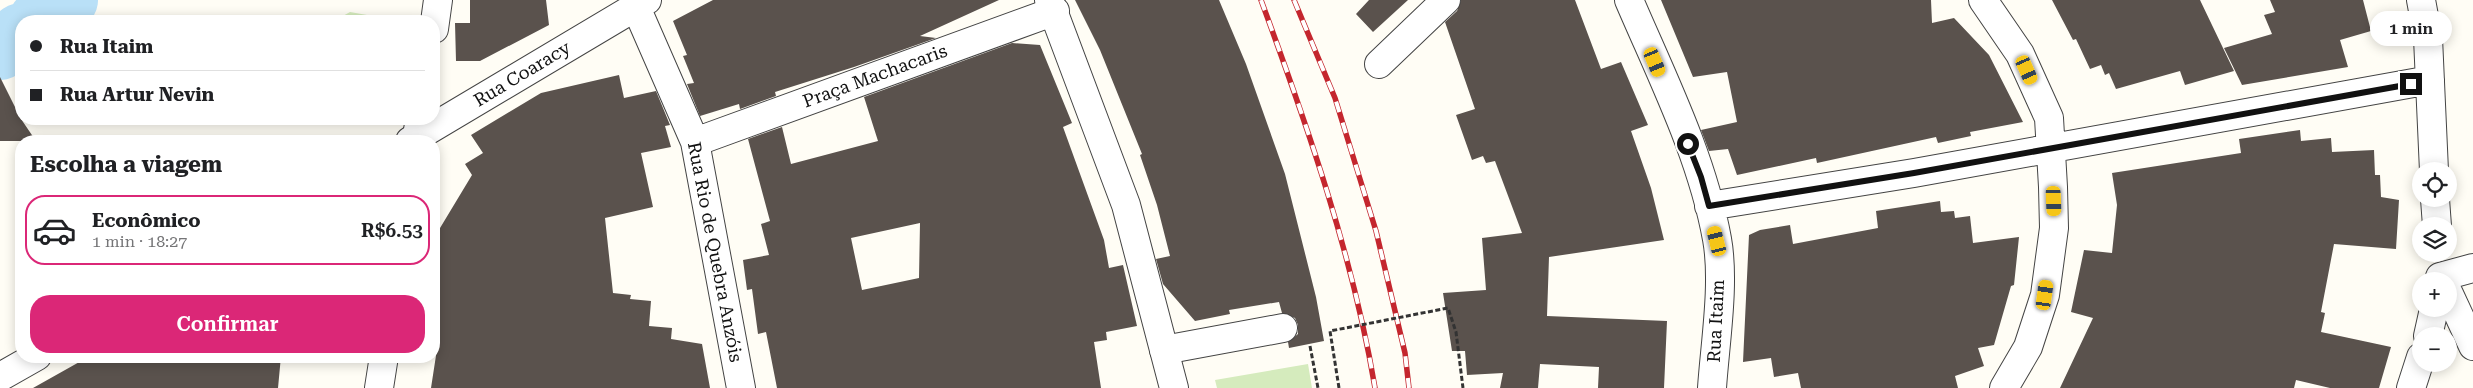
<!DOCTYPE html>
<html lang="pt">
<meta charset="utf-8">
<style>
:root{--surface:#fff;--page:#f2f2f2;--text:#202124;--muted:#757577;--line:#e0e0e0;--accent:#db2777}
body{margin:0;font-family:"Roboto Serif",serif;background:var(--page);color:var(--text);height:100vh;display:flex;flex-direction:column;font-size:19px;white-space:nowrap}
*{box-sizing:border-box;margin:0}
p{font-size:16px;color:var(--muted)}
.icon{flex:none;width:28px;height:28px;fill:none;stroke:currentColor;stroke-width:2;stroke-linecap:round;stroke-linejoin:round}
.map{position:relative;flex:1;overflow:hidden}
.details{position:absolute;left:15px;top:135px;width:425px;height:228px;display:flex;flex-direction:column;background:var(--surface);border-radius:20px;box-shadow:0 2px 12px #0003}
.details>*{flex:none}
.guide{position:absolute;left:15px;top:15px;width:425px;height:110px;border-radius:20px;box-shadow:0 2px 12px #0003;display:grid;align-content:center;height:110px;padding:0 15px;background:var(--surface)}
.buttons{position:absolute;left:2412px;top:162px;display:grid;gap:10px}
.buttons a{display:grid;place-items:center;width:45px;height:45px;border-radius:50%;background:var(--surface);box-shadow:0 2px 12px #0003;font-size:25px}
.end{position:absolute;width:22px;height:22px;margin:-11px;border:6px solid #111;background:#fff;box-shadow:0 0 0 2px #fff}
.from{border-radius:50%}
.bubble{position:absolute;height:35px;border-radius:18px;background:var(--surface);box-shadow:0 2px 12px #0003;font-size:16px;font-weight:600;line-height:35px;text-align:center}
.car{position:absolute;width:15px;height:30px;margin:-15px -8px;border-radius:6px;box-shadow:0 0 4px 1px #0007;background:linear-gradient(#f5c518 24%,#345 0 40%,#f5c518 0 76%,#345 0 86%,#f5c518 0)}
.guide b{display:flex;align-items:center;gap:18px;height:48px;font-size:19px}
.guide b+b{border-top:1px solid var(--line)}
.guide i{width:12px;height:12px;background:var(--text)}
ul{padding:0;list-style:none}
li{display:flex;align-items:center;gap:15px;height:70px;margin:0 10px 8px;padding:0 5px;border:2px solid var(--line);border-radius:20px}
li div{flex:1}
li b{display:block;font-size:19px}
li em{font-style:normal;font-weight:600}
li.on{border-color:var(--accent)}
li>.icon{width:45px;height:45px;stroke-width:1.5}
h2{padding:0 15px;font-size:22px;line-height:60px}
.button{display:flex;gap:10px;margin-top:auto;padding:10px 15px}
.button a{flex:1;height:58px;border-radius:20px;background:var(--accent);color:#fff;font-size:20px;font-weight:600;line-height:58px;text-align:center}
.map>svg:first-child{display:block}
.green{fill:#d5ebbd}
.lines{fill:none;stroke-linecap:round;stroke-linejoin:round}
.river{stroke:#b9e0f7;stroke-width:62}
.building{fill:#5a524d;fill-rule:evenodd}
.minor-casing{stroke:#444;stroke-width:30}
.tertiary-casing{stroke:#444;stroke-width:30}
.path{stroke:#333;stroke-width:3;stroke-dasharray:5 2.5;stroke-linecap:butt}
.minor{stroke:#fff;stroke-width:28}
.tertiary{stroke:#fff;stroke-width:28}
.rail-casing{stroke:#c4262e;stroke-width:5.5}
.rail{stroke:#fff;stroke-width:4;stroke-dasharray:11;stroke-linecap:butt}
.path-bridge{stroke:#333;stroke-width:3;stroke-dasharray:5 2.5;stroke-linecap:butt}
.route{stroke:#111;stroke-width:6}
.labels{text-anchor:middle;stroke-width:5;stroke-linejoin:round;paint-order:stroke}
.street-label{font-size:18px;fill:#111;stroke:#fff}
</style>
<div class="map">
<svg width="2473" height="388" viewBox="0 0 2473 388">
<rect width="100%" height="100%" fill="#fffdf5"/>
<path class="green" d="M 350,12 L 401,21 L 334,21 Z
M 1308,364 L 1312,388 L 1217,388 L 1215,380 Z"/>
<g class="lines">
<path class="river" d="M 39,21 L 67,0
M 0,49 L 21,34"/>
</g>
<path class="building" d="M 470,0 L 546,0 L 549,25 L 480,61 L 456,61 L 455,23 L 470,23 Z
M 713,0 L 999,0 L 920,36 L 936,38 L 854,67 L 775,92 L 776,96 L 740,109 L 739,104 L 700,116 L 687,84 L 694,83 L 683,56 L 687,55 L 673,21 Z
M 1075,0 L 1219,0 L 1246,64 L 1285,174 L 1316,297 L 1324,341 L 1289,348 L 1288,342 L 1298,334 L 1298,325 L 1295,318 L 1282,313 L 1279,302 L 1229,310 L 1230,314 L 1195,321 L 1163,284 L 1156,259 L 1170,256 L 1157,205 L 1140,155 L 1142,154 L 1100,50 Z
M 1369,0 L 1408,0 L 1373,32 L 1356,14 Z
M 1461,0 L 1575,0 L 1601,69 L 1621,62 L 1648,125 L 1631,131 L 1651,188 L 1664,240 L 1549,257 L 1547,316 L 1667,321 L 1664,388 L 1598,388 L 1599,367 L 1540,364 L 1538,388 L 1500,388 L 1503,373 L 1467,375 L 1465,351 L 1452,351 L 1443,293 L 1486,290 L 1482,238 L 1522,233 L 1495,161 L 1486,163 L 1483,156 L 1472,160 L 1456,115 L 1475,109 L 1445,22 L 1457,11 Z
M 1661,0 L 1931,0 L 1932,23 L 1954,18 L 1989,55 L 2023,122 L 1970,132 L 1971,136 L 1938,143 L 1936,137 L 1817,163 L 1816,158 L 1737,175 L 1728,149 L 1709,151 L 1701,130 L 1737,122 L 1727,72 L 1693,77 Z
M 2052,0 L 2200,0 L 2234,71 L 2185,85 L 2180,71 L 2116,89 L 2109,73 L 2105,75 L 2101,65 L 2090,69 L 2076,39 L 2073,40 Z
M 2270,0 L 2363,0 L 2371,31 L 2340,40 L 2348,67 L 2242,85 L 2224,48 L 2272,34 L 2264,15 L 2275,12 Z
M 1012,43 L 1040,45 L 1072,123 L 1063,127 L 1104,240 L 1109,268 L 1123,265 L 1137,326 L 1106,332 L 1107,340 L 1094,342 L 1101,388 L 777,388 L 766,332 L 758,334 L 752,289 L 747,290 L 743,260 L 769,255 L 761,224 L 770,221 L 748,139 L 782,127 L 791,164 L 878,141 L 864,97 ZM 920,223 L 919,278 L 862,290 L 851,238 Z
M 619,75 L 624,98 L 656,91 L 670,125 L 665,126 L 671,147 L 641,153 L 653,207 L 605,218 L 613,293 L 631,295 L 630,299 L 651,301 L 649,326 L 672,328 L 671,339 L 702,344 L 710,388 L 431,388 L 437,349 L 434,348 L 434,238 L 472,175 L 465,164 L 483,153 L 471,135 L 541,93 Z
M 0,77 L 21,119 L 36,141 L 0,141 Z
M 2300,130 L 2301,141 L 2331,138 L 2332,152 L 2374,150 L 2375,175 L 2380,175 L 2381,197 L 2399,200 L 2396,249 L 2334,244 L 2321,312 L 2325,313 L 2321,332 L 2391,347 L 2379,388 L 2330,388 L 2296,380 L 2294,388 L 2060,388 L 2093,318 L 2071,312 L 2084,250 L 2112,253 L 2117,205 L 2112,173 L 2241,153 L 2239,139 Z
M 1940,201 L 1941,212 L 1954,211 L 1955,218 L 1970,216 L 1973,243 L 2019,237 L 2014,285 L 2011,286 L 1994,345 L 1978,348 L 1984,366 L 1955,376 L 1958,388 L 1801,388 L 1798,373 L 1774,377 L 1771,358 L 1743,362 L 1749,235 L 1760,230 L 1790,225 L 1793,244 L 1878,228 L 1876,211 Z
M 90,356 L 281,356 L 278,388 L 33,388 Z"/>
<g class="lines">
<defs>
<path id="minor" d="M 1629,0 C 1662,77 1702,156 1717,239 C 1725,283 1715,343 1712,388
M 1983,0 L 2020,54 L 2049,118 L 2053,187 L 2054,228 L 2045,295 L 2028,347 L 2004,388
M 2421,0 L 2428,38 L 2434,171
M 636,7 L 695,142 L 741,388
M 1379,64 L 1446,0
M 410,141 L 647,0
M 695,142 L 1055,11
M 2435,199 L 2437,226
M 1709,206 L 1914,173 L 2430,80
M 2440,277 L 2473,268
M 2449,294 L 2473,346
M 2428,336 L 2434,309
M 1164,350 L 1283,328
M 0,377 L 37,356
M 2411,388 L 2421,357"/>
<path id="tertiary" d="M 1049,0 L 1126,205 L 1174,388
M 434,29 L 438,0
M 416,141 L 420,119
M 379,388 L 384,356"/>
</defs>
<use href="#minor" class="minor-casing"/>
<use href="#tertiary" class="tertiary-casing"/>
<path class="path" d="M 1310,346 L 1318,388"/>
<use href="#minor" class="minor"/>
<use href="#tertiary" class="tertiary"/>
<defs>
<path id="rail" d="M 1261,0 C 1307,125 1353,256 1375,388
M 1294,0 L 1335,98 L 1376,231 L 1405,353 L 1409,388"/>
</defs>
<use href="#rail" class="rail-casing"/>
<use href="#rail" class="rail"/>
<path class="path-bridge" d="M 1339,388 L 1330,331 L 1448,308 L 1456,332 L 1463,388"/>
</g>
<g class="lines">
<path class="route" d="M 1688,144 L 1701,177 L 1709,206 L 1914,173 L 2411,84"/>
</g>
<g class="labels">
<g class="street-label">
<text transform="translate(522 74) rotate(-31)" y="6">Rua Coaracy</text>
<text transform="translate(875 76) rotate(-20)" y="6">Praça Machacaris</text>
<text transform="translate(715 252) rotate(79)" y="6">Rua Rio de Quebra Anzóis</text>
<text transform="translate(1716 321) rotate(-87)" y="6">Rua Itaim</text>
</g>
</g>
</svg>
<div class="buttons">
<a><svg class="icon" aria-label="locate" viewBox="0 0 24 24"><circle cx="12" cy="12" r="6"/><path d="M12 2v4M12 18v4M2 12h4M18 12h4"/></svg></a>
<a><svg class="icon" aria-label="layers" viewBox="0 0 24 24"><path d="M12 4l9 5-9 5-9-5zM3 14l9 5 9-5"/></svg></a>
<a>+</a>
<a>−</a>
</div>
<i class="end from" style="left:1688px;top:144px"></i>
<i class="end" style="left:2411px;top:84px"></i>
<div class="bubble" style="left:2370px;top:11px;width:82px">1 min</div>
<i class="car" style="left:1655px;top:62px;rotate:157deg"></i>
<i class="car" style="left:2027px;top:70px;rotate:156deg"></i>
<i class="car" style="left:2054px;top:201px;rotate:178deg"></i>
<i class="car" style="left:1717px;top:241px;rotate:346deg"></i>
<i class="car" style="left:2045px;top:295px;rotate:8deg"></i>
<div class="guide">
<b><i class="from"></i>Rua Itaim</b>
<b><i></i>Rua Artur Nevin</b>
</div>
<section class="details">
<h2>Escolha a viagem</h2>
<ul>
<li class="on"><svg class="icon" aria-label="car" viewBox="0 0 24 24"><path d="M5 17H2v-5l4-1 3-4h7l3 4 3 1v5h-3M9 17h6M6 11h13"/><circle cx="7" cy="17" r="2"/><circle cx="17" cy="17" r="2"/></svg><div><b>Econômico</b><p>1 min · 18:27</p></div><em>R$6.53</em></li>
</ul>
<div class="button"><a>Confirmar</a></div>
</section>
</div>
